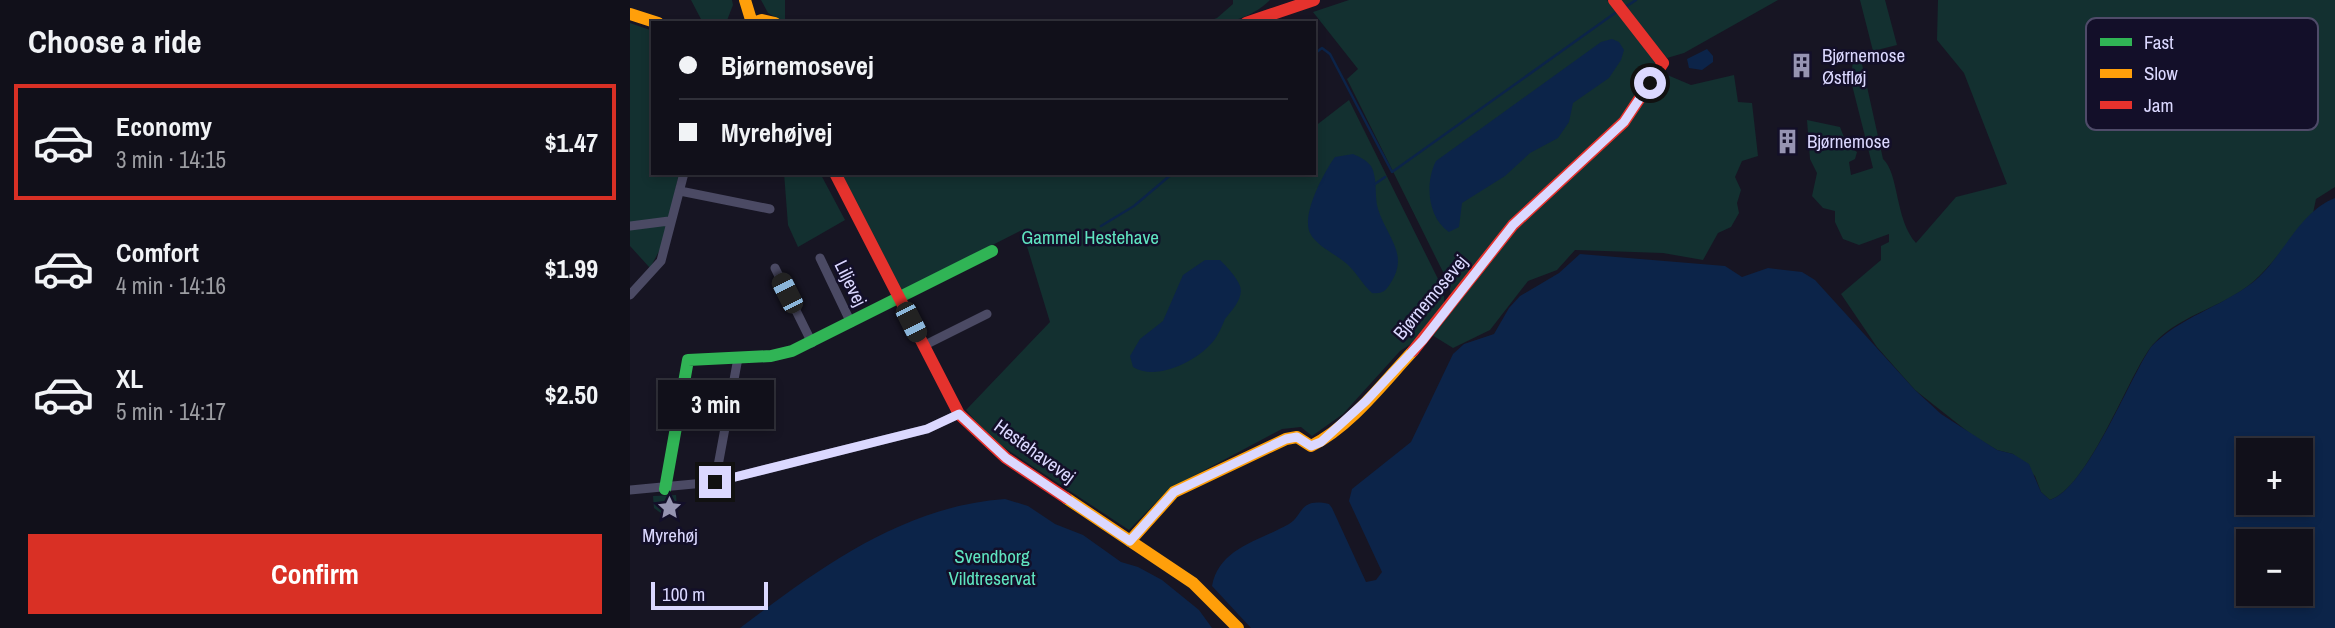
<!DOCTYPE html>
<meta charset="utf-8">
<style>
:root{--surface:#11101a;--page:#1a1923;--text:#f1f3f6;--muted:#9c9da2;--line:#303039;--accent:#d93025}
body{margin:0;font-family:"Archivo Narrow",sans-serif;background:var(--page);color:var(--text);height:100vh;display:flex;flex-direction:column;font-size:26px;white-space:nowrap}
*{box-sizing:border-box;margin:0}
p{font-size:23px;color:var(--muted)}
.icon{flex:none;width:38px;height:38px;fill:none;stroke:currentColor;stroke-width:2;stroke-linecap:round;stroke-linejoin:round}
.map{position:relative;flex:1;overflow:hidden}
.sheet{display:flex;flex-direction:column;background:var(--surface);width:630px}
.sheet>*{flex:none}
.guide{position:absolute;left:21px;top:21px;width:665px;height:154px;border-radius:0px;box-shadow:0 4px 10px #0003,0 0 0 2px var(--line);display:grid;align-content:center;height:154px;padding:0 28px;background:var(--surface)}
.buttons{position:absolute;left:1606px;top:438px;display:grid;gap:14px}
.buttons a{display:grid;place-items:center;width:77px;height:77px;border-radius:0px;background:var(--surface);box-shadow:0 4px 10px #0003,0 0 0 2px var(--line);font-size:35px}
.scale{position:absolute;left:21px;bottom:18px;width:117px;box-sizing:border-box;padding-left:7px;border:4px solid #dbd8ff;border-top:0;font-size:19px;line-height:24px;white-space:nowrap;color:#dbd8ff;-webkit-text-stroke:5px #130f29;paint-order:stroke}
.end{position:absolute;width:32px;height:32px;margin:-16px;border:9px solid #dbd8ff;background:#111;box-shadow:0 0 0 4px #111}
.from{border-radius:50%}
.bubble{position:absolute;height:49px;border-radius:0px;background:var(--surface);box-shadow:0 4px 10px #0003,0 0 0 2px var(--line);font-size:23px;font-weight:700;line-height:49px;text-align:center}
.car{position:absolute;width:21px;height:42px;margin:-21px -10px;border-radius:9px;box-shadow:0 0 5px 2px #0007;background:linear-gradient(#222 24%,#8ab4d8 0 40%,#222 0 76%,#8ab4d8 0 86%,#222 0)}
.guide b{display:flex;align-items:center;gap:24px;height:66px;font-size:26px}
.guide b+b{border-top:2px solid var(--line)}
.guide i{width:18px;height:18px;background:var(--text)}
ul{padding:0;list-style:none}
li{display:flex;align-items:center;gap:21px;height:116px;margin:0 14px 10px;padding:0 14px;border:4px solid transparent;border-radius:0px}
li div{flex:1}
li b{display:block;font-size:26px}
li em{font-style:normal;font-weight:700}
li.current{border-color:var(--accent)}
li>.icon{width:63px;height:63px;stroke-width:1.5}
h2{padding:0 28px;font-size:32px;line-height:84px}
.action{display:flex;gap:14px;margin-top:auto;padding:14px 28px}
.action a{flex:1;height:80px;border-radius:0px;background:var(--accent);color:#fff;font-size:28px;font-weight:700;line-height:80px;text-align:center}
main{display:flex;flex:1;min-height:0}
.map>svg:first-child{display:block}
.green{fill:#133030}
.water{fill:#0c2449;fill-rule:evenodd}
.lines{fill:none;stroke-linecap:round;stroke-linejoin:round}
.stream{stroke:#0c2449;stroke-width:2.5}
.street{stroke:#4b4a64;stroke-width:9}
.fast{stroke:#30b455;stroke-width:12}
.slow{stroke:#ff9f0a;stroke-width:12}
.jam{stroke:#e5322d;stroke-width:12}
.route{stroke:#dbd8ff;stroke-width:9}
.labels{text-anchor:middle;stroke-width:5;stroke-linejoin:round;paint-order:stroke}
.poi-label{font-size:19px;fill:#dbd8ff;stroke:#130f29;text-anchor:start}
.park-label{font-size:19px;fill:#5fe4c0;stroke:#130f29}
.street-label{font-size:19px;fill:#dbd8ff;stroke:#130f29}
.key{fill:#130f29;stroke:#4f4b69;stroke-width:2}
.key-label{font-size:19px;fill:#dbd8ff}
</style>
<main>
<section class="sheet">
<h2>Choose a ride</h2>
<ul>
<li class="current"><svg class="icon" aria-label="car" viewBox="0 0 24 24"><path d="M5 17H2v-5l4-1 3-4h7l3 4 3 1v5h-3M9 17h6M6 11h13"/><circle cx="7" cy="17" r="2"/><circle cx="17" cy="17" r="2"/></svg><div><b>Economy</b><p>3 min · 14:15</p></div><em>$1.47</em></li>
<li><svg class="icon" aria-label="car" viewBox="0 0 24 24"><path d="M5 17H2v-5l4-1 3-4h7l3 4 3 1v5h-3M9 17h6M6 11h13"/><circle cx="7" cy="17" r="2"/><circle cx="17" cy="17" r="2"/></svg><div><b>Comfort</b><p>4 min · 14:16</p></div><em>$1.99</em></li>
<li><svg class="icon" aria-label="car" viewBox="0 0 24 24"><path d="M5 17H2v-5l4-1 3-4h7l3 4 3 1v5h-3M9 17h6M6 11h13"/><circle cx="7" cy="17" r="2"/><circle cx="17" cy="17" r="2"/></svg><div><b>XL</b><p>5 min · 14:17</p></div><em>$2.50</em></li>
</ul>
<div class="action"><a>Confirm</a></div>
</section>
<div class="map">
<svg width="1705" height="628" viewBox="0 0 1705 628">
<rect width="100%" height="100%" fill="#171523"/>
<path class="green" d="M 61,0 L 102,0 L 103,5 L 96,23 L 73,23 Z
M 131,0 L 155,0 L 155,19 L 152,21 L 138,13 Z
M 603,0 L 640,0 C 620,19 600,23 573,23 L 587,18 L 603,4 Z
M 719,0 L 977,0 L 1030,63 L 992,120 L 821,296 L 819,284 L 717,79 L 728,69 L 683,12 Z
M 990,0 L 1148,0 L 1054,53 L 1037,58 Z
M 1230,0 L 1255,0 L 1267,45 L 1243,51 Z
M 1308,0 L 1705,0 L 1705,187 L 1686,199 L 1683,213 C 1664,234 1644,263 1624,281 C 1593,309 1543,315 1518,351 C 1495,385 1457,488 1420,500 L 1411,492 L 1405,476 L 1383,454 L 1367,450 L 1342,435 L 1285,390 L 1247,347 L 1211,294 L 1251,260 L 1251,246 L 1259,242 L 1259,234 L 1229,245 L 1213,239 L 1205,222 L 1205,211 L 1193,208 L 1182,196 L 1187,173 L 1180,159 L 1177,120 L 1210,127 L 1217,145 L 1227,152 L 1225,159 L 1219,162 L 1221,175 L 1243,168 L 1221,81 L 1223,59 L 1232,64 L 1253,159 C 1269,173 1265,220 1286,243 L 1326,197 L 1377,184 L 1334,73 L 1307,40 Z
M 0,23 L 23,31 L 23,173 L 49,173 L 34,242 L 20,268 L 0,246 Z
M 1035,74 L 1061,85 L 1104,75 L 1108,102 L 1122,103 L 1128,156 L 1112,161 L 1105,177 L 1111,190 L 1107,203 L 1109,213 L 1101,227 L 1088,233 L 1073,260 L 1033,253 L 945,250 L 927,270 L 898,281 L 860,330 L 823,348 L 802,335 L 886,227 L 996,124 Z
M 719,100 L 814,291 L 814,307 L 790,338 L 770,351 L 713,414 L 682,436 L 671,427 L 652,429 L 539,489 L 499,530 L 361,439 L 336,410 L 420,322 L 392,230 L 272,291 L 211,173 L 684,173 L 684,127 Z
M 154,173 L 190,173 L 215,220 L 168,247 L 158,225 Z
M 46,495 L 47,507 L 40,514 L 32,514 L 24,508 L 23,496 Z"/>
<path class="water" d="M 982,39 L 989,42 L 994,50 L 991,60 L 979,78 L 943,103 L 939,122 L 928,138 L 900,153 L 875,176 L 832,203 L 829,227 L 819,232 C 797,217 795,182 806,161 L 971,42 Z
M 1077,49 L 1083,56 L 1083,62 L 1072,70 L 1059,68 L 1057,59 Z
M 723,154 C 730,157 736,160 741,166 C 748,178 744,196 748,209 C 757,238 780,254 760,284 C 755,292 751,294 742,293 C 732,284 727,273 717,264 C 706,254 686,246 680,233 C 671,215 694,172 705,157 Z
M 1705,198 L 1705,628 L 621,628 L 582,586 C 589,548 629,541 659,524 C 673,516 669,497 699,504 L 702,508 L 736,582 L 746,580 L 752,572 L 719,501 L 722,489 L 781,442 L 823,354 L 834,344 L 864,334 L 879,308 L 890,296 L 929,273 L 950,254 L 1095,266 L 1112,277 L 1138,268 L 1172,272 L 1185,280 L 1285,390 L 1311,414 L 1367,450 L 1383,454 L 1399,464 L 1411,492 L 1420,500 C 1457,488 1498,381 1521,347 C 1550,317 1589,308 1622,283 C 1652,260 1667,213 1705,198 ZM 1619,450 L 1671,450 L 1671,502 L 1619,502 ZM 1619,541 L 1671,541 L 1671,593 L 1619,593 Z
M 575,260 L 590,260 C 597,267 606,276 610,286 C 614,298 602,310 595,319 C 592,326 589,333 585,339 C 570,360 527,382 503,367 L 500,356 L 510,339 L 533,321 L 553,275 Z
M 375,499 L 398,506 L 425,524 L 453,535 L 491,562 L 508,567 L 532,580 L 569,610 L 582,628 L 110,628 C 188,569 273,506 375,499 Z"/>
<g class="lines">
<path class="stream" d="M 997,6 L 1006,0
M 684,54 L 692,48 L 700,54 L 762,172 L 985,13
M 745,184 L 755,177
M 471,226 L 504,206 L 543,173"/>
<path class="street" d="M 50,191 L 140,209
M 0,226 L 39,221
M 190,258 L 221,323
M 145,268 L 182,343
M 0,295 L 31,261 L 54,173
M 293,346 L 357,314
M 85,482 L 108,358
M 0,490 L 85,482 L 297,429 L 329,414"/>
<path class="fast" d="M 35,489 L 58,360 L 141,356 L 162,351 L 362,251"/>
<path class="slow" d="M 115,0 L 122,23
M 0,14 L 28,23
M 123,23 L 132,20 L 145,23
M 436,498 L 563,583 L 608,628
M 500,541 L 544,492 L 656,439 L 667,437 L 681,446 C 721,426 753,383 783,351"/>
<path class="jam" d="M 616,23 L 684,0
M 205,173 L 329,414 L 376,458 L 436,498
M 783,351 L 883,225 L 994,122 L 1033,63 L 984,0"/>
</g>
<g class="lines">
<path class="route" d="M 85,482 L 297,429 L 329,414 L 376,458 L 500,541 L 544,492 L 656,439 L 667,437 L 681,446 L 691,442 L 736,401 L 793,340 L 883,225 L 994,122 L 1020,83"/>
</g>
<defs>
<symbol id="building-bare" viewBox="-9 -9 18 18"><path d="M-4-6H4V6H1V3H-1V6H-4ZM-2.5-4.3h1.7v1.8h-1.7ZM.8-4.3h1.7v1.8H.8ZM-2.5-1h1.7V.8h-1.7ZM.8-1h1.7V.8H.8Z" fill="#9694b2" stroke="#130f29" stroke-width="2.5" paint-order="stroke"/></symbol>
<symbol id="sight-bare" viewBox="-9 -9 18 18"><path d="M0-6L1.8-2.2L6-1.7L2.9 1.2L3.7 5.4L0 3.3L-3.7 5.4L-2.9 1.2L-6-1.7L-1.8-2.2Z" fill="#9694b2" stroke="#130f29" stroke-width="2.5" paint-order="stroke"/></symbol>
</defs>
<g fill-rule="evenodd">
<use href="#building-bare" x="1154" y="48" width="35" height="35"/>
<use href="#building-bare" x="1140" y="124" width="35" height="35"/>
<use href="#sight-bare" x="22" y="490" width="35" height="35"/>
</g>
<g class="labels">
<g class="poi-label">
<text x="1192" y="62">Bjørnemose<tspan x="1192" dy="22">Østfløj</tspan></text>
<text x="1177" y="148">Bjørnemose</text>
<text x="40" y="542" text-anchor="middle">Myrehøj</text>
</g>
<g class="park-label">
<text x="460" y="244">Gammel Hestehave</text>
<text x="362" y="563">Svendborg<tspan x="362" dy="22">Vildtreservat</tspan></text>
</g>
<g class="street-label">
<text transform="translate(221 283) rotate(64)" y="7">Liljevej</text>
<text transform="translate(800 297) rotate(-50)" y="7">Bjørnemosevej</text>
<text transform="translate(405 451) rotate(36)" y="7">Hestehavevej</text>
</g>
</g>
<rect x="1456" y="18" width="232" height="112" rx="10" class="key"/>
<rect x="1470" y="38" width="32" height="8" fill="#30b455"/>
<rect x="1470" y="69" width="32" height="9" fill="#ff9f0a"/>
<rect x="1470" y="101" width="32" height="8" fill="#e5322d"/>
<g class="key-label">
<text x="1514" y="49">Fast</text>
<text x="1514" y="80">Slow</text>
<text x="1514" y="112">Jam</text>
</g>
</svg>
<div class="buttons">
<a>+</a>
<a>−</a>
</div>
<div class="scale">100 m</div>
<i class="end from" style="left:1020px;top:83px"></i>
<i class="end" style="left:85px;top:482px"></i>
<div class="bubble" style="left:28px;top:380px;width:116px">3 min</div>
<i class="car" style="left:157px;top:293px;rotate:333deg"></i>
<i class="car" style="left:281px;top:322px;rotate:153deg"></i>
<div class="guide">
<b><i class="from"></i>Bjørnemosevej</b>
<b><i></i>Myrehøjvej</b>
</div>
</div>
</main>
